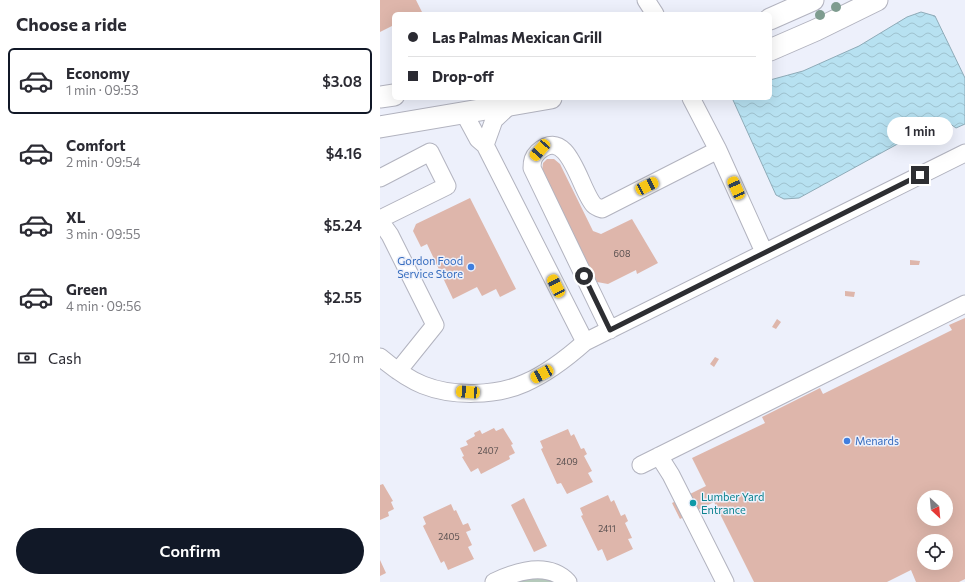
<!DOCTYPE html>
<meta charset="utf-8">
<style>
:root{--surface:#fff;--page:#f7f7f7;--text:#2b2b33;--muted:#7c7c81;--line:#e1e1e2;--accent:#111827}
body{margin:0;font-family:Commissioner,sans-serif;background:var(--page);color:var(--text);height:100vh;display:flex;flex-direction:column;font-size:15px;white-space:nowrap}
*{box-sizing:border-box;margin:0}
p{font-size:13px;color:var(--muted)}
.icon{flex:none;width:22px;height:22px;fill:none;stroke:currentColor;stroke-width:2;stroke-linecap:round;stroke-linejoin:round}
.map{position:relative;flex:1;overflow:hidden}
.side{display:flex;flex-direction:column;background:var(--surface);width:380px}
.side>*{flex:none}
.banner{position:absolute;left:12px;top:12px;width:380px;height:88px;border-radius:6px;box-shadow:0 4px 16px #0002;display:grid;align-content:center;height:88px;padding:0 16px;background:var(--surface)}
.needle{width:26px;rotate:154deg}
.controls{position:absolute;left:537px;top:490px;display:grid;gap:8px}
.controls a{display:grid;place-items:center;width:36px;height:36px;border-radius:50%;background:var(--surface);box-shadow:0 4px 16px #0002;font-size:20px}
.end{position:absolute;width:18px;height:18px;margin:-9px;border:5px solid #2d2e32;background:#fff;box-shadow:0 0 0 2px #fff}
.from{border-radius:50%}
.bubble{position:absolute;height:28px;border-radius:14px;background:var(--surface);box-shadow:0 4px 16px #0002;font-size:13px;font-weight:600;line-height:28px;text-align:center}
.car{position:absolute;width:12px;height:24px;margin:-12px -6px;border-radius:5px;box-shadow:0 0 3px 1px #0007;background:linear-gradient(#f5c518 24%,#345 0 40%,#f5c518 0 76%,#345 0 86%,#f5c518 0)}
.banner b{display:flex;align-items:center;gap:14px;height:38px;font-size:15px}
.banner b+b{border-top:1px solid var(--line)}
.banner i{width:10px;height:10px;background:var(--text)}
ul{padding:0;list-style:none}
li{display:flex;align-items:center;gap:12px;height:66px;margin:0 8px 6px;padding:0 8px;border:2px solid transparent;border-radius:6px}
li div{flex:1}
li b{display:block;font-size:15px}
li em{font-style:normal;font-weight:600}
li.current{border-color:var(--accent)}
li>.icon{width:36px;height:36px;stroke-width:1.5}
h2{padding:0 16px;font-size:18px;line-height:48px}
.pay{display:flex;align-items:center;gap:10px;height:44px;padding:0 16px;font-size:15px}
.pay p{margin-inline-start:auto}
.button{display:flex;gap:8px;margin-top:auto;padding:8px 16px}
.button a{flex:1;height:46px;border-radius:24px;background:var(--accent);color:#fff;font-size:16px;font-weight:600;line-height:46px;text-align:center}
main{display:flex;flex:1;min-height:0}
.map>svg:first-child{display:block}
.park{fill:url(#park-tufts)}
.water{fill:url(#water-waves);stroke:#8eabb8}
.building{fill:#deb6ab;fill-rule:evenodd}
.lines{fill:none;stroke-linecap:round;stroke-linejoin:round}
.minor-casing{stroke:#b2b3bf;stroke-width:19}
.major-casing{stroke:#b2b3bf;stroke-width:23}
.minor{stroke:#fff;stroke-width:17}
.major{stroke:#fff;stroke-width:21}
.tree{fill:#7e9c8f}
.route{stroke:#2d2e32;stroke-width:5}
.shop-dot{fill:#3f7fe0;stroke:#edf0fb;stroke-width:1.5}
.culture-dot{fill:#0f9aa8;stroke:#edf0fb;stroke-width:1.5}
.labels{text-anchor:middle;stroke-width:3;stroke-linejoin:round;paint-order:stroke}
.number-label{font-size:9px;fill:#595050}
.shop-label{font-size:11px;fill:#366cbe;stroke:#edf0fb;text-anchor:end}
.culture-label{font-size:11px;fill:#0d838f;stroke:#edf0fb;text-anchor:start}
</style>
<main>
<section class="side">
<h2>Choose a ride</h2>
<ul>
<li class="current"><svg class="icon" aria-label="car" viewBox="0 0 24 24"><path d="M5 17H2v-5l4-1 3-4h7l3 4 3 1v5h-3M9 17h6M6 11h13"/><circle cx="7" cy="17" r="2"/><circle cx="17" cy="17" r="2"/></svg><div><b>Economy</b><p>1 min · 09:53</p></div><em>$3.08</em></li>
<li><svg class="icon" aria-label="car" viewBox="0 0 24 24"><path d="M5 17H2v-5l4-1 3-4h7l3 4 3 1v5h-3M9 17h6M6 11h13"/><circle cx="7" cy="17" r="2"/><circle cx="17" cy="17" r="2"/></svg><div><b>Comfort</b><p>2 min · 09:54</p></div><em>$4.16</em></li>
<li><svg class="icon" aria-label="car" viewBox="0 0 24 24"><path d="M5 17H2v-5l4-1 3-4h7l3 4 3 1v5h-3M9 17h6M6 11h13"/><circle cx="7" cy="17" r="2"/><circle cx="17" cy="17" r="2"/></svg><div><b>XL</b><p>3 min · 09:55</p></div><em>$5.24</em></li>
<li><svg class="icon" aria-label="car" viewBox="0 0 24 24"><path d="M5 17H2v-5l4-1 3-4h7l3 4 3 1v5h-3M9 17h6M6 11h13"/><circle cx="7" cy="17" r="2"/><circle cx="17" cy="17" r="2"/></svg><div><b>Green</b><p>4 min · 09:56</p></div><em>$2.55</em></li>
</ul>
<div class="pay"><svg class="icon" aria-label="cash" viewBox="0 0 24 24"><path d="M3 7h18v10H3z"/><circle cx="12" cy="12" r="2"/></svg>Cash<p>210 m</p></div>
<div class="button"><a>Confirm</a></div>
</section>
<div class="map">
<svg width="585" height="582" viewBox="0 0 585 582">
<defs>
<pattern id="park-tufts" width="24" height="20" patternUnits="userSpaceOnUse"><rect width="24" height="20" fill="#b5cabb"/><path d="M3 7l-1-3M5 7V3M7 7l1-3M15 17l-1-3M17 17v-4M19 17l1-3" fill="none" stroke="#9caea1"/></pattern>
<pattern id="water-waves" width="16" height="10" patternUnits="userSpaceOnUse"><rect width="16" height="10" fill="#b7e1f1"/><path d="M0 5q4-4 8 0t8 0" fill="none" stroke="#9ec1cf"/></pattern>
</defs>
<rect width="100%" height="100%" fill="#edf0fb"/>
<path class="park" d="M 156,576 L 177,582 L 135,582 Z"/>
<path class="water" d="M 541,12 L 555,16 L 585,78 L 585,124 L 576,128 L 569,123 L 554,124 L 419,198 L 404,199 L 396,195 L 353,100 L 354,98 L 390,98 L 390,80 L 423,71 L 479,46 L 527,17 Z"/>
<path class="building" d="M 0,0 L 36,0 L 43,14 L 14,14 L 14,25 L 0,32 Z
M 167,159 L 174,159 L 180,164 L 213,231 L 221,234 L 252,219 L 278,263 L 257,274 L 256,270 L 228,284 L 217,282 L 162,171 L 163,163 Z
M 90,198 L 136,289 L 120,297 L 116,289 L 102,296 L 97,287 L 73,299 L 47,244 L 41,247 L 33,231 L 36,224 Z
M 530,260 L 540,261 L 539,265 L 530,265 Z
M 465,291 L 475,292 L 474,297 L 465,296 Z
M 585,318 L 585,579 L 579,582 L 536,582 L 531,570 L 507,582 L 374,582 L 334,502 L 300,519 L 292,503 L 326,486 L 312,458 L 385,423 L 382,417 L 440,388 L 443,394 L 572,330 L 569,325 ZM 544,497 L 566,497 L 566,519 L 544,519 ZM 544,541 L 566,541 L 566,563 L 544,563 Z
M 397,319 L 401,322 L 396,329 L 392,327 Z
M 335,357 L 339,359 L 334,367 L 330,364 Z
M 114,428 L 116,431 L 123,428 L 133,444 L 131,445 L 135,453 L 129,456 L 130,459 L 101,474 L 98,468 L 91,472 L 82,457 L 84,456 L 80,448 L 88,445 L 86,441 L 95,436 L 94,433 L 100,430 L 102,434 Z
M 188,429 L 191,436 L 194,434 L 201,449 L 204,448 L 207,454 L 204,456 L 212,471 L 208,473 L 213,482 L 187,494 L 181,483 L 177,484 L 161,449 L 163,448 L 160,441 Z
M 3,484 L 13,501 L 11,502 L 14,509 L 8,512 L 9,516 L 0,520 L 0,485 Z
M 228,495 L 231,502 L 234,500 L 241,516 L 245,514 L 248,521 L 245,523 L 252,538 L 248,539 L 253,549 L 227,561 L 222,549 L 218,551 L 201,516 L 203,515 L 200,508 Z
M 144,498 L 167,546 L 154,552 L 131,505 Z
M 71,504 L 74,511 L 76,510 L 83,525 L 88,523 L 91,530 L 86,532 L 92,545 L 88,547 L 94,559 L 68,570 L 64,561 L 61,563 L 43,526 L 46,524 L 43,517 Z
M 0,560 L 6,573 L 0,576 Z"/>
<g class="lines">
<defs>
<path id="minor" d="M 266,0 L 275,14
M 311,98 L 338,150 L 384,252
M 84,113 L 98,139 L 105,145 L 205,342
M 105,145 L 114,120 L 130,105
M 0,178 L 50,152 L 67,186 L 0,219
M 0,221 L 10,235 L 55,325 L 18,371
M 230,330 L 152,168 C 152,161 153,157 158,152 C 189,124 200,191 214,205 C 216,207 219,208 222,209 L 338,150
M 0,357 C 13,368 28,379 43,385 C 73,397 116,396 145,383 C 168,373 187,358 205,342 L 585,153
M 279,456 L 291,475 L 345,582
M 261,465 L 585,304
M 114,582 C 137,571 168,561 188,582"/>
<path id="major" d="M 390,19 L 433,0
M 390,50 L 436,30 L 497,0
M 0,97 L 14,95
M 0,127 L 171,98"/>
</defs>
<use href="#minor" class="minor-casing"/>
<use href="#major" class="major-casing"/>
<use href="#minor" class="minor"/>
<use href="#major" class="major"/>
</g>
<g class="tree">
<circle cx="456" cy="7" r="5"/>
<circle cx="440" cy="15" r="5"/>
</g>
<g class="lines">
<path class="route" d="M 204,276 L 230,330 L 540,175"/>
</g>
<g class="shop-dot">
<circle cx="91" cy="267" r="4"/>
<circle cx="467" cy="441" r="4"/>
</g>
<circle class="culture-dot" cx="313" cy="503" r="4"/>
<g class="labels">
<g class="number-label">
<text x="242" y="257">608</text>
<text x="108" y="454">2407</text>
<text x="187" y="465">2409</text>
<text x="227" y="532">2411</text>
<text x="69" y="540">2405</text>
</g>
<g class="shop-label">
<text x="83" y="265">Gordon Food<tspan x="83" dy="13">Service Store</tspan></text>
<text x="475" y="445" text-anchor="start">Menards</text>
</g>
<g class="culture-label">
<text x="321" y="501">Lumber Yard<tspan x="321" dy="13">Entrance</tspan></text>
</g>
</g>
</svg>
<div class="controls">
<a><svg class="needle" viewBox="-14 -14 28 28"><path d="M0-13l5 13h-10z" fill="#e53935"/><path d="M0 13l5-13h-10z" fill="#7c7c81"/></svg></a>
<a><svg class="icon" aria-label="locate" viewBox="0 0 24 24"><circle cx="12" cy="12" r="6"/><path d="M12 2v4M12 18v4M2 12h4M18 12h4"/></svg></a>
</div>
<i class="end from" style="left:204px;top:276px"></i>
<i class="end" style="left:540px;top:175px"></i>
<div class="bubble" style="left:507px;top:117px;width:66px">1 min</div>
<i class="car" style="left:160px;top:150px;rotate:221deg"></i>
<i class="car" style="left:267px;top:186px;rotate:64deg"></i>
<i class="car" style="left:356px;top:188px;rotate:336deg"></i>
<i class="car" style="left:176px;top:286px;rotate:333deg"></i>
<i class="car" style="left:162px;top:374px;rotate:242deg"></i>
<i class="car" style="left:88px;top:392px;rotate:274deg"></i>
<div class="banner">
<b><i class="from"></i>Las Palmas Mexican Grill</b>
<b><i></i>Drop-off</b>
</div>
</div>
</main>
